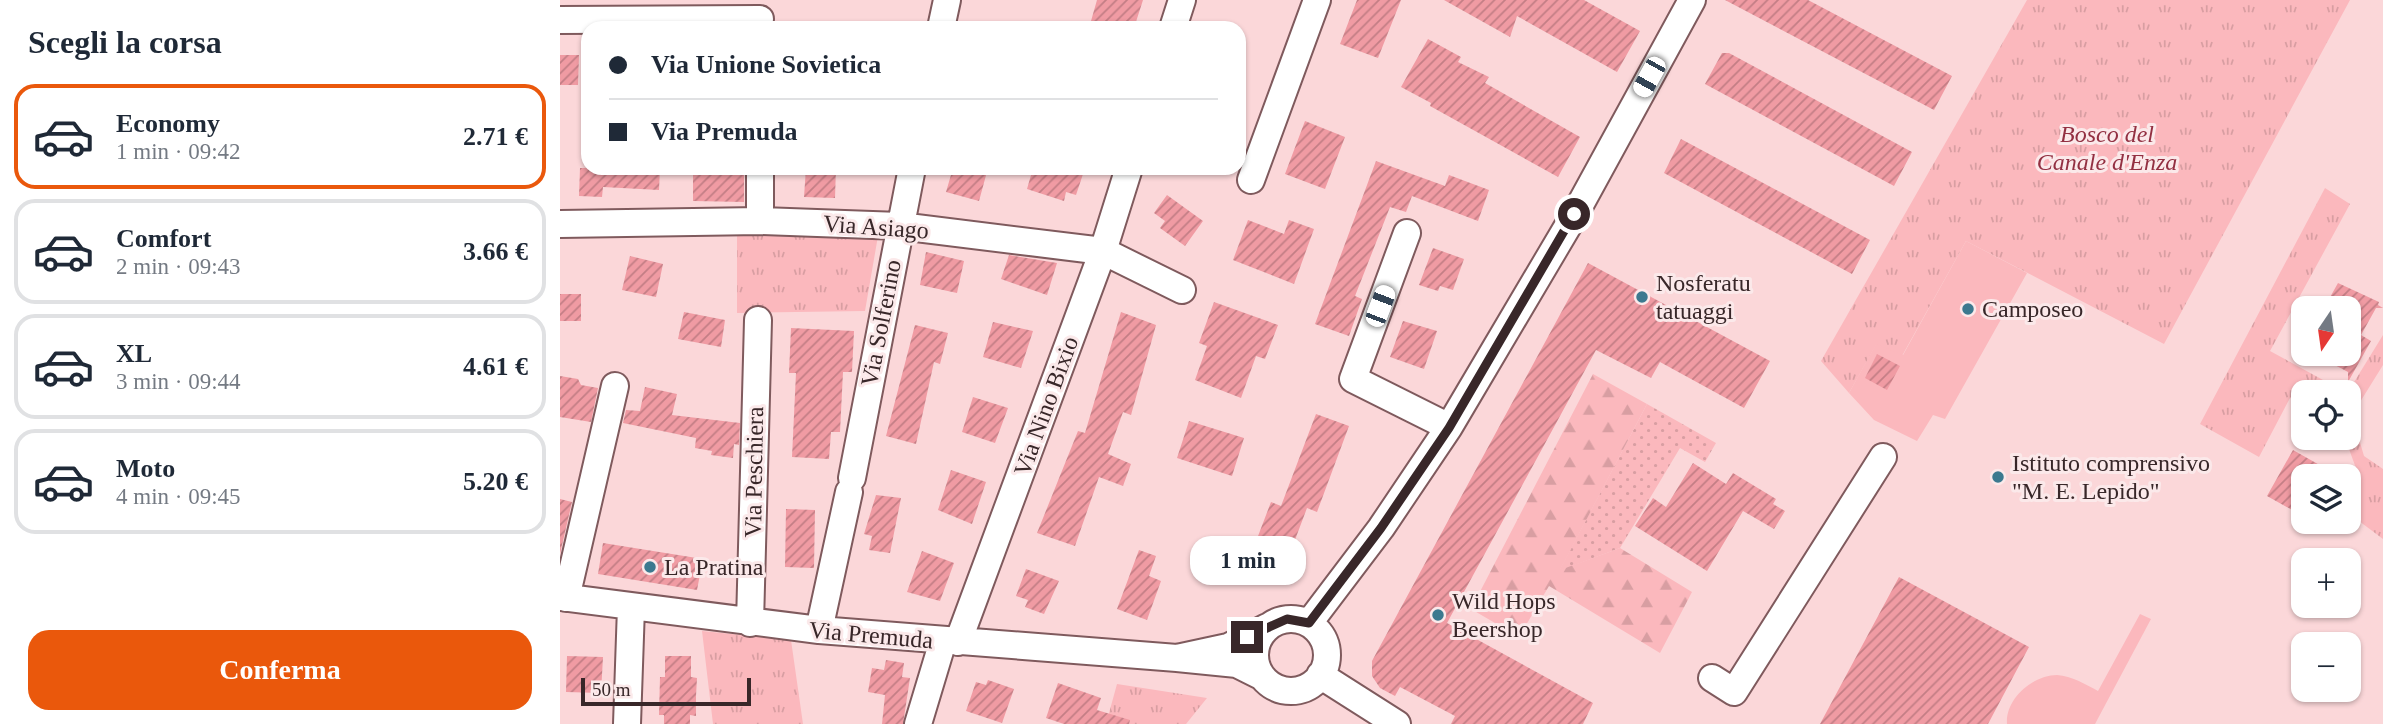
<!DOCTYPE html>
<html lang="it">
<meta charset="utf-8">
<style>
:root{--surface:#fff;--page:#f6f6f7;--text:#1f2937;--muted:#747a83;--line:#e0e1e3;--accent:#ea580c}
body{margin:0;font-family:Georgia,serif;background:var(--page);color:var(--text);height:100vh;display:flex;flex-direction:column;font-size:26px;white-space:nowrap}
*{box-sizing:border-box;margin:0}
p{font-size:23px;color:var(--muted)}
.icon{flex:none;width:38px;height:38px;fill:none;stroke:currentColor;stroke-width:2;stroke-linecap:round;stroke-linejoin:round}
.map{position:relative;flex:1;overflow:hidden}
.details{display:flex;flex-direction:column;background:var(--surface);width:560px}
.details>*{flex:none}
.banner{position:absolute;left:21px;top:21px;width:665px;height:154px;border-radius:21px;box-shadow:0 2px 5px #0004;display:grid;align-content:center;height:154px;padding:0 28px;background:var(--surface)}
.needle{width:46px;rotate:193deg}
.controls{position:absolute;left:1731px;top:296px;display:grid;gap:14px}
.controls a{display:grid;place-items:center;width:70px;height:70px;border-radius:14px;background:var(--surface);box-shadow:0 2px 5px #0004;font-size:35px}
.scale{position:absolute;left:21px;bottom:18px;width:170px;box-sizing:border-box;padding-left:7px;border:4px solid #382729;border-top:0;font-size:19px;line-height:24px;white-space:nowrap;color:#382729;-webkit-text-stroke:5px #fbe9ea;paint-order:stroke}
.end{position:absolute;width:32px;height:32px;margin:-16px;border:9px solid #382729;background:#fff;box-shadow:0 0 0 4px #fff}
.from{border-radius:50%}
.bubble{position:absolute;height:49px;border-radius:21px;background:var(--surface);box-shadow:0 2px 5px #0004;font-size:23px;font-weight:800;line-height:49px;text-align:center}
.car{position:absolute;width:21px;height:42px;margin:-21px -10px;border-radius:9px;box-shadow:0 0 5px 2px #0007;background:linear-gradient(#fff 24%,#345 0 40%,#fff 0 76%,#345 0 86%,#fff 0)}
.banner b{display:flex;align-items:center;gap:24px;height:66px;font-size:26px}
.banner b+b{border-top:2px solid var(--line)}
.banner i{width:18px;height:18px;background:var(--text)}
ul{padding:0;list-style:none}
li{display:flex;align-items:center;gap:21px;height:105px;margin:0 14px 10px;padding:0 14px;border:4px solid var(--line);border-radius:21px}
li div{flex:1}
li b{display:block;font-size:26px}
li em{font-style:normal;font-weight:800}
li.current{border-color:var(--accent)}
li>.icon{width:63px;height:63px;stroke-width:1.5}
h2{padding:0 28px;font-size:32px;line-height:84px}
.cta{display:flex;gap:14px;margin-top:auto;padding:14px 28px}
.cta a{flex:1;height:80px;border-radius:21px;background:var(--accent);color:#fff;font-size:28px;font-weight:800;line-height:80px;text-align:center}
main{display:flex;flex:1;min-height:0}
.map>svg:first-child{display:block}
.grass{fill:url(#grass-dots)}
.forest{fill:url(#forest-firs)}
.park{fill:url(#park-tufts)}
.pitch{fill:#fbb8bd}
.building{fill:url(#building-hatch)}
.lines{fill:none;stroke-linecap:round;stroke-linejoin:round}
.street-casing{stroke:#7f5a5d;stroke-width:30}
.street{stroke:#fff;stroke-width:26}
.route{stroke:#382729;stroke-width:9}
.poi-dot{fill:#3c798f;stroke:#fbe9ea;stroke-width:2.5}
.labels{text-anchor:middle;stroke-width:6;stroke-linejoin:round;paint-order:stroke}
.park-label{font-size:24px;font-style:italic;fill:#933042;stroke:#fbe9ea}
.street-label{font-size:24px;fill:#382729;stroke:#fbe9ea}
.poi-label{font-size:24px;fill:#382729;stroke:#fbe9ea;text-anchor:start}
</style>
<main>
<section class="details">
<h2>Scegli la corsa</h2>
<ul>
<li class="current"><svg class="icon" aria-label="car" viewBox="0 0 24 24"><path d="M5 17H2v-5l4-1 3-4h7l3 4 3 1v5h-3M9 17h6M6 11h13"/><circle cx="7" cy="17" r="2"/><circle cx="17" cy="17" r="2"/></svg><div><b>Economy</b><p>1 min · 09:42</p></div><em>2.71 €</em></li>
<li><svg class="icon" aria-label="car" viewBox="0 0 24 24"><path d="M5 17H2v-5l4-1 3-4h7l3 4 3 1v5h-3M9 17h6M6 11h13"/><circle cx="7" cy="17" r="2"/><circle cx="17" cy="17" r="2"/></svg><div><b>Comfort</b><p>2 min · 09:43</p></div><em>3.66 €</em></li>
<li><svg class="icon" aria-label="car" viewBox="0 0 24 24"><path d="M5 17H2v-5l4-1 3-4h7l3 4 3 1v5h-3M9 17h6M6 11h13"/><circle cx="7" cy="17" r="2"/><circle cx="17" cy="17" r="2"/></svg><div><b>XL</b><p>3 min · 09:44</p></div><em>4.61 €</em></li>
<li><svg class="icon" aria-label="car" viewBox="0 0 24 24"><path d="M5 17H2v-5l4-1 3-4h7l3 4 3 1v5h-3M9 17h6M6 11h13"/><circle cx="7" cy="17" r="2"/><circle cx="17" cy="17" r="2"/></svg><div><b>Moto</b><p>4 min · 09:45</p></div><em>5.20 €</em></li>
</ul>
<div class="cta"><a>Conferma</a></div>
</section>
<div class="map">
<svg width="1823" height="724" viewBox="0 0 1823 724">
<defs>
<pattern id="grass-dots" width="8" height="8" patternUnits="userSpaceOnUse" patternTransform="scale(1.75)"><rect width="8" height="8" fill="#fbb8bd"/><path d="M2 2h.1M6 6h.1" fill="none" stroke="#d89ea2" stroke-width="1.8" stroke-linecap="round"/></pattern>
<pattern id="forest-firs" width="22" height="20" patternUnits="userSpaceOnUse" patternTransform="scale(1.75)"><rect width="22" height="20" fill="#fbb8bd"/><path d="M5 1l3.5 6h-7zM16 11l3.5 6h-7z" fill="#d89ea2"/></pattern>
<pattern id="park-tufts" width="24" height="20" patternUnits="userSpaceOnUse" patternTransform="scale(1.75)"><rect width="24" height="20" fill="#fbb8bd"/><path d="M3 7l-1-3M5 7V3M7 7l1-3M15 17l-1-3M17 17v-4M19 17l1-3" fill="none" stroke="#d89ea2"/></pattern>
<pattern id="building-hatch" width="6" height="6" patternUnits="userSpaceOnUse" patternTransform="scale(1.75)"><rect width="6" height="6" fill="#f09ba3"/><path d="M-1 1l2-2M0 6l6-6M5 7l2-2" fill="none" stroke="#c37e85"/></pattern>
</defs>
<rect width="100%" height="100%" fill="#fbd7d9"/>
<path class="grass" d="M 1087,404 L 1156,443 L 1145,462 L 1120,448 L 1060,548 L 999,571 Z"/>
<path class="forest" d="M 1033,374 L 1087,404 L 1000,570 L 1060,548 L 1132,592 L 1100,653 L 989,586 L 959,637 L 911,609 Z"/>
<path class="park" d="M 1467,0 L 1790,0 L 1604,344 L 1406,241 L 1342,356 L 1316,345 L 1289,393 L 1261,361 Z
M 1765,188 L 1790,204 L 1710,351 L 1785,392 L 1743,392 L 1743,405 L 1730,398 L 1699,457 L 1640,424 Z
M 177,228 L 318,236 L 305,311 L 177,313 Z
M 1823,335 L 1823,365 L 1792,415 L 1804,456 L 1823,469 L 1823,539 L 1791,515 L 1797,471 L 1785,438 L 1788,438 L 1788,392 Z
M 142,631 L 231,640 L 243,724 L 153,724 Z
M 557,684 L 647,698 L 626,724 L 546,724 Z"/>
<path class="pitch" d="M 1406,241 L 1467,273 L 1385,419 L 1373,415 L 1357,441 L 1314,420 L 1289,393 L 1316,344 L 1343,355 Z
M 1580,614 L 1591,619 L 1535,724 L 1447,724 C 1445,699 1473,675 1497,675 C 1512,676 1525,684 1538,691 Z"/>
<path class="building" d="M 537,0 L 583,0 L 574,28 L 529,28 Z
M 797,0 L 841,0 L 818,58 L 780,44 Z
M 884,0 L 1024,0 L 1080,31 L 1057,72 L 957,16 L 950,37 Z
M 1165,0 L 1248,0 L 1392,76 L 1374,110 Z
M 868,39 L 901,57 L 898,62 L 929,77 L 925,83 L 1020,137 L 998,177 L 870,106 L 871,103 L 841,87 Z
M 1162,53 L 1169,53 L 1352,152 L 1334,186 L 1145,84 Z
M 0,55 L 19,55 L 18,85 L 0,85 Z
M 745,121 L 785,137 L 765,189 L 725,174 Z
M 1121,139 L 1310,240 L 1292,274 L 1104,173 Z
M 816,161 L 885,186 L 889,175 L 929,190 L 918,221 L 852,196 L 846,212 L 830,207 L 795,296 L 802,299 L 789,336 L 755,324 Z
M 20,168 L 100,168 L 99,190 L 43,187 L 42,197 L 19,196 Z
M 246,168 L 276,168 L 275,198 L 244,197 Z
M 393,168 L 428,168 L 419,201 L 386,192 Z
M 473,168 L 525,168 L 516,195 L 506,192 L 504,201 L 467,189 Z
M 133,174 L 184,175 L 184,202 L 133,201 Z
M 607,195 L 643,221 L 625,246 L 600,228 L 605,221 L 594,213 Z
M 688,220 L 724,234 L 729,220 L 754,229 L 734,284 L 673,260 Z
M 873,248 L 904,259 L 893,290 L 880,286 L 878,291 L 859,285 Z
M 366,252 L 404,261 L 397,293 L 360,285 Z
M 449,255 L 497,263 L 487,295 L 441,279 Z
M 70,256 L 103,264 L 96,297 L 62,290 Z
M 1028,263 L 1210,361 L 1184,408 L 1100,362 L 1091,378 L 1036,350 L 887,623 L 1033,703 L 1023,724 L 891,724 L 895,716 L 840,687 L 835,696 L 820,688 L 812,676 L 812,661 Z
M 1778,283 L 1819,302 L 1818,305 L 1823,308 L 1816,308 L 1801,335 L 1811,341 L 1788,382 L 1788,372 L 1754,354 L 1788,354 L 1788,308 L 1764,308 Z
M 0,294 L 21,294 L 21,321 L 0,321 Z
M 654,302 L 718,325 L 705,359 L 696,356 L 681,398 L 635,380 L 647,346 L 639,343 Z
M 124,312 L 165,320 L 161,347 L 118,339 Z
M 561,312 L 596,325 L 571,415 L 563,412 L 548,454 L 571,464 L 563,486 L 539,477 L 515,546 L 477,533 L 518,431 L 525,433 Z
M 843,321 L 877,331 L 864,369 L 830,357 Z
M 433,322 L 473,331 L 461,368 L 423,357 Z
M 355,325 L 388,333 L 380,364 L 374,362 L 356,444 L 326,436 Z
M 231,328 L 294,331 L 292,372 L 283,372 L 280,432 L 271,432 L 269,459 L 232,457 L 236,373 L 229,373 Z
M 1317,354 L 1340,366 L 1327,390 L 1305,378 Z
M 0,376 L 18,379 L 21,385 L 38,388 L 31,422 L 0,417 Z
M 85,387 L 117,394 L 112,415 L 180,423 L 179,445 L 174,444 L 173,458 L 151,455 L 152,451 L 135,448 L 136,438 L 63,423 L 66,410 L 80,411 Z
M 413,397 L 448,408 L 435,443 L 402,432 Z
M 756,414 L 789,426 L 757,512 L 747,508 L 721,577 L 687,565 L 711,502 L 721,506 Z
M 629,421 L 684,438 L 672,476 L 617,458 Z
M 1733,450 L 1779,476 L 1743,476 L 1743,516 L 1707,496 Z
M 1133,463 L 1166,484 L 1173,473 L 1216,499 L 1213,504 L 1225,511 L 1214,529 L 1183,511 L 1147,571 L 1075,526 L 1093,498 L 1106,507 Z
M 391,470 L 426,482 L 412,524 L 378,510 Z
M 316,495 L 341,498 L 330,553 L 309,550 L 312,536 L 304,534 Z
M 0,499 L 12,502 L 0,554 Z
M 226,509 L 255,510 L 254,568 L 225,567 Z
M 43,543 L 143,559 L 137,590 L 38,574 Z
M 579,550 L 596,556 L 589,576 L 601,581 L 587,620 L 557,609 Z
M 362,551 L 394,563 L 380,601 L 347,592 Z
M 466,569 L 499,581 L 484,614 L 465,607 L 468,600 L 456,596 Z
M 1339,577 L 1469,647 L 1428,724 L 1260,724 Z
M 7,656 L 43,657 L 41,693 L 6,692 Z
M 105,656 L 131,656 L 131,677 L 137,678 L 136,696 L 136,716 L 130,715 L 130,724 L 104,724 L 104,715 L 99,715 L 100,677 L 105,677 Z
M 326,660 L 344,663 L 342,677 L 350,678 L 343,724 L 322,724 L 325,695 L 308,692 L 312,668 L 324,670 Z
M 428,680 L 454,689 L 442,723 L 406,711 L 416,682 L 426,685 Z
M 498,683 L 541,698 L 537,710 L 570,720 L 569,724 L 504,724 L 486,718 Z"/>
<g class="lines">
<defs>
<path id="street" d="M 0,20 L 200,19
M 381,28 L 387,0
M 613,28 L 622,0
M 200,168 L 200,221
M 691,180 L 757,0
M 0,224 L 200,221 L 340,226 L 543,251 L 622,290
M 847,233 L 793,379 L 889,427
M 292,478 L 352,168
M 0,597 L 259,630 L 617,658
M 6,598 L 55,386
M695 655a36 36 0 1 1 72 0a36 36 0 1 1-72 0Z
M 190,623 L 198,320
M 749,623 L 821,528 L 889,427 L 1015,214 L 1132,0
M 259,630 L 289,492
M 398,642 L 543,251 L 569,168
M 760,675 L 837,724
M 701,676 L 677,664 L 617,658 L 668,647 L 707,627
M 1152,678 L 1174,692 L 1323,457
M 67,724 L 71,607
M 358,724 L 383,641"/>
</defs>
<use href="#street" class="street-casing"/>
<use href="#street" class="street"/>
</g>
<g class="lines">
<path class="route" d="M 687,637 L 727,619 L 749,623 L 821,528 L 889,428 L 1014,214"/>
</g>
<g class="poi-dot">
<circle cx="1082" cy="297" r="7"/>
<circle cx="1408" cy="309" r="7"/>
<circle cx="1438" cy="477" r="7"/>
<circle cx="90" cy="567" r="7"/>
<circle cx="878" cy="615" r="7"/>
</g>
<g class="labels">
<g class="park-label">
<text x="1547" y="142">Bosco del<tspan x="1547" dy="28">Canale d'Enza</tspan></text>
</g>
<g class="street-label">
<text transform="translate(316 227) rotate(4)" y="8">Via Asiago</text>
<text transform="translate(321 323) rotate(-79)" y="8">Via Solferino</text>
<text transform="translate(486 406) rotate(-70)" y="8">Via Nino Bixio</text>
<text transform="translate(194 472) rotate(-89)" y="8">Via Peschiera</text>
<text transform="translate(311 635) rotate(5)" y="8">Via Premuda</text>
</g>
<g class="poi-label">
<text x="1096" y="291">Nosferatu<tspan x="1096" dy="28">tatuaggi</tspan></text>
<text x="1422" y="317">Camposeo</text>
<text x="1452" y="471">Istituto comprensivo<tspan x="1452" dy="28">"M. E. Lepido"</tspan></text>
<text x="104" y="575">La Pratina</text>
<text x="892" y="609">Wild Hops<tspan x="892" dy="28">Beershop</tspan></text>
</g>
</g>
</svg>
<div class="controls">
<a><svg class="needle" viewBox="-14 -14 28 28"><path d="M0-13l5 13h-10z" fill="#e53935"/><path d="M0 13l5-13h-10z" fill="#747a83"/></svg></a>
<a><svg class="icon" aria-label="locate" viewBox="0 0 24 24"><circle cx="12" cy="12" r="6"/><path d="M12 2v4M12 18v4M2 12h4M18 12h4"/></svg></a>
<a><svg class="icon" aria-label="layers" viewBox="0 0 24 24"><path d="M12 4l9 5-9 5-9-5zM3 14l9 5 9-5"/></svg></a>
<a>+</a>
<a>−</a>
</div>
<div class="scale">50 m</div>
<i class="end from" style="left:1014px;top:214px"></i>
<i class="end" style="left:687px;top:637px"></i>
<div class="bubble" style="left:630px;top:536px;width:116px">1 min</div>
<i class="car" style="left:1089px;top:77px;rotate:209deg"></i>
<i class="car" style="left:820px;top:306px;rotate:21deg"></i>
<div class="banner">
<b><i class="from"></i>Via Unione Sovietica</b>
<b><i></i>Via Premuda</b>
</div>
</div>
</main>
